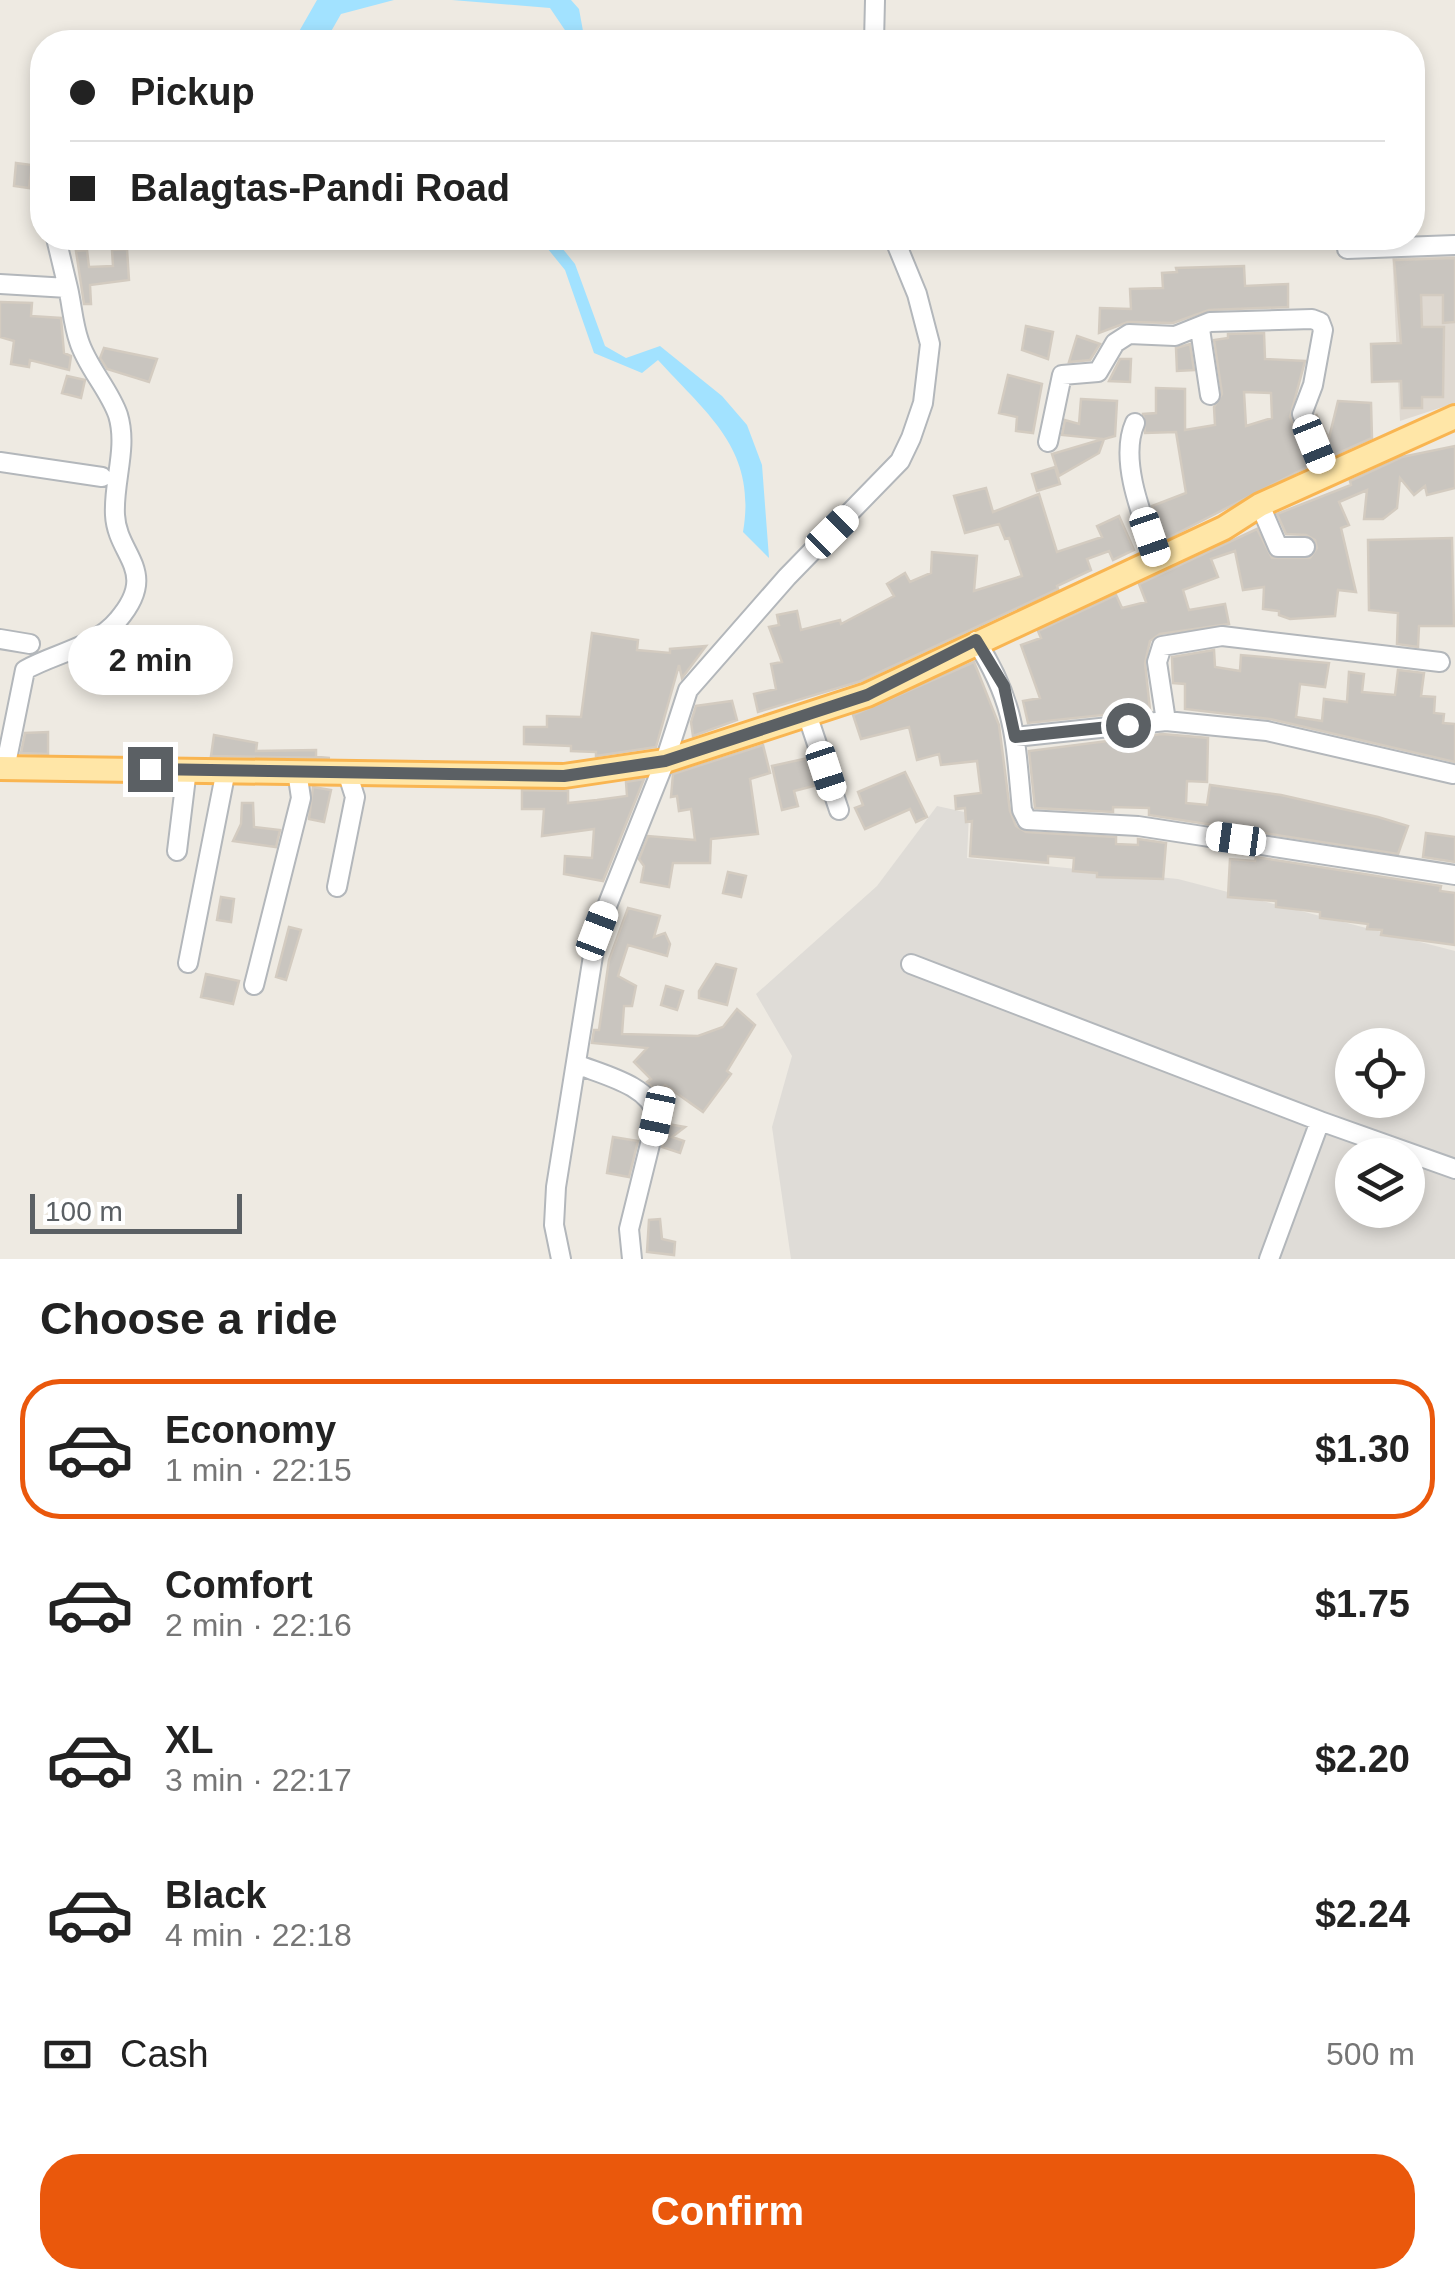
<!DOCTYPE html>
<meta charset="utf-8">
<style>
:root{--surface:#fff;--page:#f6f6f6;--text:#222;--muted:#767676;--line:#e0e0e0;--accent:#ea580c}
body{margin:0;font-family:Arial,sans-serif;background:var(--page);color:var(--text);height:100vh;display:flex;flex-direction:column;font-size:38px;white-space:nowrap}
*{box-sizing:border-box;margin:0}
p{font-size:32px;color:var(--muted)}
.icon{flex:none;width:55px;height:55px;fill:none;stroke:currentColor;stroke-width:2;stroke-linecap:round;stroke-linejoin:round}
.map{position:relative;height:1259px;overflow:hidden}
.details{display:flex;flex-direction:column;background:var(--surface);flex:1}
.details>*{flex:none}
.hud{position:absolute;left:30px;top:30px;width:1395px;height:220px;border-radius:40px;box-shadow:0 5px 15px #0003;display:grid;align-content:center;height:220px;padding:0 40px;background:var(--surface)}
.controls{position:absolute;left:1335px;top:1028px;display:grid;gap:20px}
.controls a{display:grid;place-items:center;width:90px;height:90px;border-radius:50%;background:var(--surface);box-shadow:0 5px 15px #0003;font-size:50px}
.scale{position:absolute;left:30px;bottom:25px;width:212px;box-sizing:border-box;padding-left:10px;border:5px solid #5b6064;border-top:0;font-size:28px;line-height:35px;white-space:nowrap;color:#5b6064;-webkit-text-stroke:8px #fff;paint-order:stroke}
.end{position:absolute;width:45px;height:45px;margin:-22px;border:12px solid #5b6064;background:#fff;box-shadow:0 0 0 5px #fff}
.from{border-radius:50%}
.bubble{position:absolute;height:70px;border-radius:35px;background:var(--surface);box-shadow:0 5px 15px #0003;font-size:32px;font-weight:800;line-height:70px;text-align:center}
.car{position:absolute;width:30px;height:60px;margin:-30px -15px;border-radius:12px;box-shadow:0 0 8px 2px #0007;background:linear-gradient(#fff 24%,#345 0 40%,#fff 0 76%,#345 0 86%,#fff 0)}
.hud b{display:flex;align-items:center;gap:35px;height:95px;font-size:38px}
.hud b+b{border-top:2px solid var(--line)}
.hud i{width:25px;height:25px;background:var(--text)}
ul{padding:0;list-style:none}
li{display:flex;align-items:center;gap:30px;height:140px;margin:0 20px 15px;padding:0 20px;border:5px solid transparent;border-radius:40px}
li div{flex:1}
li b{display:block;font-size:38px}
li em{font-style:normal;font-weight:800}
li.selected{border-color:var(--accent)}
li>.icon{width:90px;height:90px;stroke-width:1.5}
h2{padding:0 40px;font-size:45px;line-height:120px}
.pay{display:flex;align-items:center;gap:25px;height:110px;padding:0 40px;font-size:38px}
.pay p{margin-inline-start:auto}
.action{display:flex;gap:20px;margin-top:auto;padding:20px 40px}
.action a{flex:1;height:115px;border-radius:40px;background:var(--accent);color:#fff;font-size:40px;font-weight:800;line-height:115px;text-align:center}
.map>svg:first-child{display:block}
.industrial{fill:#dfdcd7;fill-rule:evenodd}
.education{fill:#dfd9d1}
.water{fill:#a2e2ff}
.building{fill:#c9c5bf;stroke:#d3cbc0;stroke-width:2.5;fill-rule:evenodd}
.lines{fill:none;stroke-linecap:round;stroke-linejoin:round}
.minor-casing{stroke:#b3b7bb;stroke-width:22}
.major-casing{stroke:#f9b551;stroke-width:28}
.minor{stroke:#fff;stroke-width:18}
.major{stroke:#ffe6a7;stroke-width:22}
.route{stroke:#5b6064;stroke-width:12}
</style>
<div class="map">
<svg width="1455" height="1259" viewBox="0 0 1455 1259">
<rect width="100%" height="100%" fill="#eeeae2"/>
<path class="industrial" d="M 937,806 L 969,813 L 967,858 L 1178,879 L 1455,951 L 1455,1259 L 791,1259 L 772,1127 L 792,1056 L 756,994 L 877,886 ZM 1352,1045 L 1408,1045 L 1408,1100 L 1352,1100 ZM 1352,1155 L 1408,1155 L 1408,1210 L 1352,1210 Z"/>
<path class="education" d="M 1455,248 L 1455,403 L 1400,421 L 1392,250 Z"/>
<path class="water" d="M 317,0 L 394,0 L 341,14 L 325,42 L 293,42 Z
M 452,0 L 571,0 L 579,9 L 585,42 L 573,42 L 550,8 Z
M 539,238 L 554,238 L 575,264 L 605,346 L 626,358 L 660,346 L 722,396 L 747,425 L 762,465 L 769,558 L 743,532 C 757,450 709,416 658,360 L 642,373 L 594,353 L 565,270 Z"/>
<path class="building" d="M 16,163 L 32,165 L 29,188 L 14,186 Z
M 127,249 L 129,280 L 90,285 L 91,304 L 84,304 L 76,251 L 87,250 L 89,267 L 113,266 L 112,250 Z
M 1455,258 L 1455,322 L 1443,323 L 1443,295 L 1421,295 L 1422,327 L 1444,327 L 1443,397 L 1422,397 L 1422,408 L 1402,408 L 1401,381 L 1372,382 L 1371,344 L 1401,343 L 1394,260 Z
M 1244,266 L 1245,286 L 1288,284 L 1288,307 L 1209,310 L 1173,323 L 1128,322 L 1099,333 L 1100,308 L 1131,309 L 1130,289 L 1163,288 L 1162,273 L 1177,272 L 1176,268 Z
M 0,302 L 32,303 L 31,316 L 61,318 L 64,353 L 71,356 L 69,370 L 30,360 L 29,367 L 11,364 L 14,341 L 0,337 Z
M 1026,326 L 1053,332 L 1048,359 L 1022,350 Z
M 1264,333 L 1265,359 L 1305,361 L 1290,417 L 1309,466 L 1164,540 L 1152,506 L 1186,493 L 1176,432 L 1145,433 L 1143,414 L 1156,413 L 1156,388 L 1185,389 L 1185,430 L 1215,425 L 1214,407 L 1222,394 L 1214,340 L 1228,338 L 1228,334 ZM 1244,392 L 1271,393 L 1272,418 L 1246,426 Z
M 1077,336 L 1100,344 L 1090,360 L 1069,362 Z
M 1190,344 L 1194,370 L 1177,371 L 1176,348 Z
M 104,348 L 157,359 L 149,382 L 107,369 L 100,358 Z
M 1120,359 L 1131,359 L 1130,382 L 1109,381 Z
M 1008,375 L 1042,384 L 1033,433 L 1016,431 L 1017,417 L 999,413 Z
M 67,376 L 85,380 L 81,398 L 62,393 Z
M 1081,399 L 1117,401 L 1115,436 L 1104,439 L 1099,453 L 1059,476 L 1052,454 L 1103,439 L 1062,435 L 1065,420 L 1079,424 Z
M 1338,401 L 1371,403 L 1372,438 L 1332,456 L 1316,414 L 1329,438 Z
M 1455,446 L 1455,488 L 1427,495 L 1425,486 L 1414,495 L 1400,478 L 1397,508 L 1383,519 L 1364,519 L 1367,490 L 1339,502 L 1349,525 L 1341,528 L 1356,592 L 1338,590 L 1335,616 L 1290,619 L 1279,615 L 1279,611 L 1263,609 L 1264,587 L 1243,590 L 1235,551 L 1211,559 L 1218,577 L 1183,590 L 1189,610 L 1225,604 L 1229,624 L 1160,634 L 1150,641 L 1145,663 L 1150,710 L 1028,723 L 1023,701 L 1040,698 L 1021,645 L 1041,638 L 1038,631 L 1116,595 L 1122,608 L 1146,602 L 1139,584 L 1257,529 L 1272,558 L 1310,558 L 1317,548 L 1315,540 L 1306,535 L 1286,534 L 1277,514 L 1351,485 L 1350,481 L 1402,457 Z
M 1055,467 L 1060,484 L 1037,491 L 1032,474 Z
M 986,488 L 993,512 L 1039,494 L 1057,552 L 1102,537 L 1097,526 L 1119,516 L 1134,550 L 1113,560 L 1109,551 L 1087,559 L 1091,570 L 1057,586 L 1058,589 L 861,681 L 758,712 L 754,694 L 776,689 L 771,664 L 782,662 L 769,627 L 779,625 L 777,615 L 797,611 L 801,630 L 840,620 L 841,624 L 894,596 L 887,584 L 905,573 L 910,582 L 931,573 L 932,552 L 977,556 L 974,591 L 1022,576 L 1009,538 L 1005,539 L 999,524 L 965,533 L 954,496 Z
M 1452,538 L 1454,626 L 1419,626 L 1418,647 L 1397,644 L 1398,613 L 1369,610 L 1368,540 Z
M 592,633 L 638,640 L 637,650 L 670,653 L 670,649 L 706,646 L 682,678 L 679,665 L 656,747 L 596,756 L 596,752 L 571,751 L 571,746 L 524,744 L 524,727 L 547,727 L 547,716 L 581,717 Z
M 1214,650 L 1215,667 L 1240,671 L 1241,655 L 1329,663 L 1325,687 L 1300,684 L 1296,717 L 1322,721 L 1324,699 L 1347,702 L 1349,672 L 1364,674 L 1362,692 L 1395,695 L 1398,670 L 1424,673 L 1421,696 L 1435,697 L 1434,713 L 1444,714 L 1443,723 L 1455,724 L 1455,762 L 1270,719 L 1185,709 L 1185,684 L 1173,683 L 1172,657 Z
M 974,662 L 999,725 L 1010,811 L 1016,826 L 1026,832 L 1116,837 L 1116,844 L 1138,845 L 1138,839 L 1166,843 L 1163,879 L 1097,877 L 1097,873 L 1073,871 L 1074,858 L 1048,856 L 1048,863 L 970,856 L 972,821 L 966,822 L 965,808 L 956,809 L 955,796 L 981,793 L 977,761 L 941,765 L 939,754 L 917,760 L 909,727 L 861,739 L 853,715 Z
M 732,701 L 737,720 L 693,736 L 691,722 L 696,706 Z
M 48,732 L 48,754 L 21,753 L 25,733 Z
M 1162,734 L 1208,738 L 1207,782 L 1187,781 L 1186,803 L 1207,805 L 1210,785 L 1281,795 L 1378,817 L 1408,826 L 1398,854 L 1149,815 L 1149,808 L 1113,807 L 1113,812 L 1035,808 L 1029,751 Z
M 214,735 L 257,743 L 256,751 L 316,750 L 316,757 L 330,758 L 211,756 Z
M 763,745 L 770,773 L 750,779 L 758,834 L 711,839 L 710,863 L 673,863 L 669,887 L 641,882 L 644,866 L 639,859 L 648,836 L 695,840 L 691,809 L 679,811 L 677,796 L 671,797 L 673,774 Z
M 808,758 L 818,785 L 794,791 L 798,806 L 782,810 L 772,766 Z
M 905,772 L 927,817 L 916,822 L 910,809 L 865,829 L 855,808 L 863,805 L 858,792 Z
M 644,779 L 603,881 L 564,874 L 565,856 L 592,858 L 594,829 L 542,836 L 544,809 L 522,809 L 522,790 L 568,791 L 568,803 L 597,800 L 627,796 L 626,782 Z
M 313,787 L 331,790 L 324,822 L 309,819 Z
M 242,803 L 253,803 L 254,827 L 280,830 L 276,847 L 233,841 L 241,824 Z
M 1426,833 L 1455,837 L 1455,862 L 1423,857 Z
M 1256,857 L 1441,886 L 1440,891 L 1455,893 L 1455,945 L 1381,935 L 1382,930 L 1367,929 L 1368,924 L 1320,918 L 1320,912 L 1276,907 L 1276,901 L 1228,897 L 1230,859 L 1255,861 Z
M 728,872 L 746,876 L 741,897 L 723,893 Z
M 221,897 L 234,899 L 231,922 L 217,920 Z
M 628,908 L 660,916 L 654,937 L 665,933 L 670,944 L 667,956 L 628,945 L 618,976 L 636,986 L 632,1006 L 624,1006 L 622,1034 L 698,1036 L 723,1027 L 737,1009 L 755,1025 L 727,1071 L 731,1074 L 703,1112 L 665,1085 L 658,1093 L 647,1082 L 651,1079 L 634,1062 L 647,1048 L 592,1043 L 594,1030 L 599,1030 L 609,960 Z
M 289,927 L 301,930 L 286,980 L 276,977 Z
M 716,964 L 736,969 L 727,1005 L 699,998 L 699,991 Z
M 206,974 L 239,981 L 233,1004 L 201,997 Z
M 666,986 L 683,991 L 677,1010 L 661,1005 Z
M 668,1124 L 685,1127 L 672,1137 L 684,1141 L 680,1153 L 662,1147 Z
M 613,1137 L 638,1141 L 629,1177 L 607,1173 Z
M 660,1219 L 662,1239 L 675,1242 L 674,1255 L 647,1252 L 649,1220 Z"/>
<g class="lines">
<defs>
<path id="minor" d="M 874,42 L 875,0
M 56,238 L 68,288
M 1347,249 L 1455,245
M 0,284 L 68,288 C 72,305 73,324 79,341 C 87,367 109,389 118,415 C 128,448 113,482 115,515 C 117,556 160,571 118,620 C 96,647 55,653 25,670 L 5,769
M 1200,329 L 1210,395
M 1135,423 C 1118,461 1144,521 1157,558
M 1048,442 L 1062,375 L 1098,372 L 1115,343 L 1129,334 L 1175,336 L 1210,322 L 1312,319 L 1320,322 L 1323,330 L 1313,385 L 1302,414 L 1326,475
M 0,462 L 102,477
M 1260,505 L 1278,547 L 1305,547
M 0,639 L 30,644
M 976,641 C 1016,704 1015,738 1022,810 L 1027,820 L 1138,826 L 1455,875
M 808,717 L 839,810
M 1166,721 L 1157,662 L 1162,646 L 1222,636 L 1440,662
M 1015,737 L 1166,721 L 1267,731 L 1453,774
M 177,851 L 187,769
M 337,887 L 355,797 L 347,772
M 188,963 L 226,770
M 911,964 L 1320,1121
M 254,985 L 301,798 L 297,771
M 576,1064 C 603,1075 650,1085 657,1116 L 629,1229 L 632,1259
M 561,1259 L 554,1225 L 556,1187 L 597,931 L 665,761 L 688,690 L 787,577 L 900,461 L 911,438 L 923,403 L 930,344 L 917,294 L 894,238
M 1269,1259 L 1320,1121 L 1455,1169"/>
<path id="major" d="M 0,768 L 564,776 L 665,761 L 867,695 L 1224,528 L 1260,505 L 1455,417"/>
</defs>
<use href="#minor" class="minor-casing"/>
<use href="#major" class="major-casing"/>
<use href="#minor" class="minor"/>
<use href="#major" class="major"/>
</g>
<g class="lines">
<path class="route" d="M 150,769 L 564,776 L 665,761 L 867,695 L 976,640 L 1004,686 L 1015,737 L 1128,725"/>
</g>
</svg>
<div class="controls">
<a><svg class="icon" aria-label="locate" viewBox="0 0 24 24"><circle cx="12" cy="12" r="6"/><path d="M12 2v4M12 18v4M2 12h4M18 12h4"/></svg></a>
<a><svg class="icon" aria-label="layers" viewBox="0 0 24 24"><path d="M12 4l9 5-9 5-9-5zM3 14l9 5 9-5"/></svg></a>
</div>
<div class="scale">100 m</div>
<i class="end from" style="left:1128px;top:725px"></i>
<i class="end" style="left:150px;top:769px"></i>
<div class="bubble" style="left:68px;top:625px;width:165px">2 min</div>
<i class="car" style="left:1314px;top:444px;rotate:158deg"></i>
<i class="car" style="left:832px;top:532px;rotate:45deg"></i>
<i class="car" style="left:1150px;top:537px;rotate:161deg"></i>
<i class="car" style="left:826px;top:771px;rotate:162deg"></i>
<i class="car" style="left:1236px;top:839px;rotate:278deg"></i>
<i class="car" style="left:597px;top:931px;rotate:21deg"></i>
<i class="car" style="left:657px;top:1116px;rotate:192deg"></i>
<div class="hud">
<b><i class="from"></i>Pickup</b>
<b><i></i>Balagtas-Pandi Road</b>
</div>
</div>
<section class="details">
<h2>Choose a ride</h2>
<ul>
<li class="selected"><svg class="icon" aria-label="car" viewBox="0 0 24 24"><path d="M5 17H2v-5l4-1 3-4h7l3 4 3 1v5h-3M9 17h6M6 11h13"/><circle cx="7" cy="17" r="2"/><circle cx="17" cy="17" r="2"/></svg><div><b>Economy</b><p>1 min · 22:15</p></div><em>$1.30</em></li>
<li><svg class="icon" aria-label="car" viewBox="0 0 24 24"><path d="M5 17H2v-5l4-1 3-4h7l3 4 3 1v5h-3M9 17h6M6 11h13"/><circle cx="7" cy="17" r="2"/><circle cx="17" cy="17" r="2"/></svg><div><b>Comfort</b><p>2 min · 22:16</p></div><em>$1.75</em></li>
<li><svg class="icon" aria-label="car" viewBox="0 0 24 24"><path d="M5 17H2v-5l4-1 3-4h7l3 4 3 1v5h-3M9 17h6M6 11h13"/><circle cx="7" cy="17" r="2"/><circle cx="17" cy="17" r="2"/></svg><div><b>XL</b><p>3 min · 22:17</p></div><em>$2.20</em></li>
<li><svg class="icon" aria-label="car" viewBox="0 0 24 24"><path d="M5 17H2v-5l4-1 3-4h7l3 4 3 1v5h-3M9 17h6M6 11h13"/><circle cx="7" cy="17" r="2"/><circle cx="17" cy="17" r="2"/></svg><div><b>Black</b><p>4 min · 22:18</p></div><em>$2.24</em></li>
</ul>
<div class="pay"><svg class="icon" aria-label="cash" viewBox="0 0 24 24"><path d="M3 7h18v10H3z"/><circle cx="12" cy="12" r="2"/></svg>Cash<p>500 m</p></div>
<div class="action"><a>Confirm</a></div>
</section>
